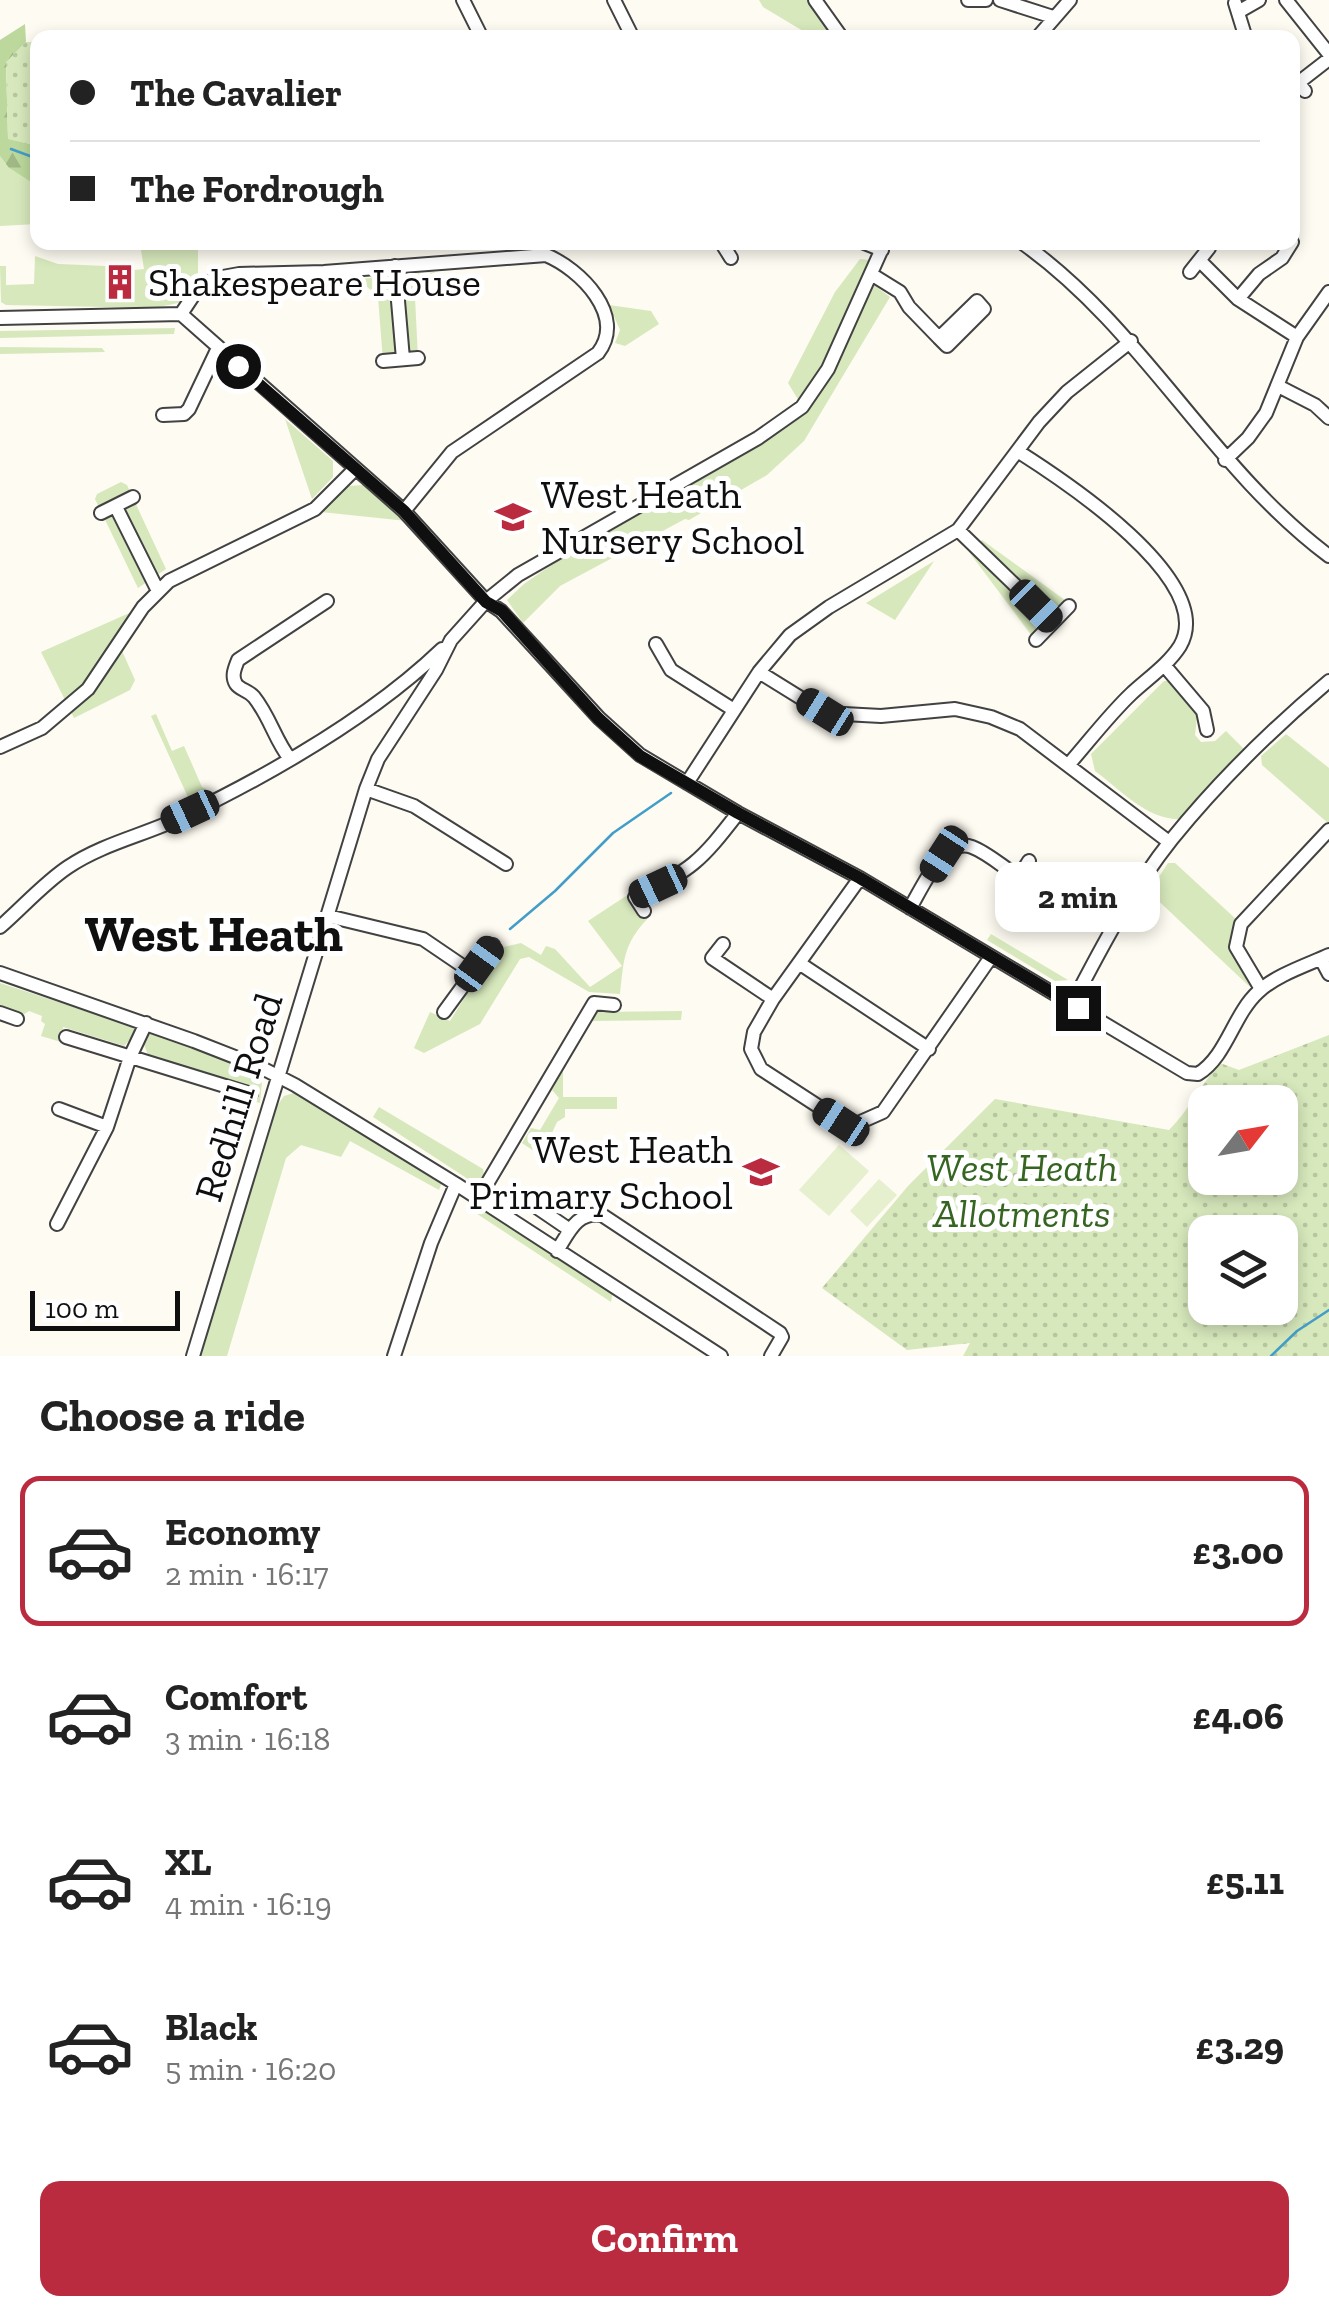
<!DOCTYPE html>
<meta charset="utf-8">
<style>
:root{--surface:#fff;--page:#f6f6f6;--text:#222;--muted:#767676;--line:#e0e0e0;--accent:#bb2b3f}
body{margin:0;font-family:"Zilla Slab",serif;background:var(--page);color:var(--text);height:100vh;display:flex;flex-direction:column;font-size:38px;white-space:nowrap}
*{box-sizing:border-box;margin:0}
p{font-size:32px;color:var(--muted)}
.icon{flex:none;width:55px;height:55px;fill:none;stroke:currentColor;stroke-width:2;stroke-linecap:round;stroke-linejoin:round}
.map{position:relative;height:1356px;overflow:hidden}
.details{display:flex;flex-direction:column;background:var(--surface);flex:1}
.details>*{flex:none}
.top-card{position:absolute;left:30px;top:30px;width:1270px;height:220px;border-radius:20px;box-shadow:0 5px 15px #0003;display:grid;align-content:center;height:220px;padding:0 40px;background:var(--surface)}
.needle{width:65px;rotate:59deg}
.buttons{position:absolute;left:1188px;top:1085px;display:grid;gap:20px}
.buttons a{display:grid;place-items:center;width:110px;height:110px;border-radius:20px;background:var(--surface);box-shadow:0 5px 15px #0003;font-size:50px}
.scale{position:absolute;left:30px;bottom:25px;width:150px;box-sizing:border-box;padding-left:10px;border:5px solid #0f0f0f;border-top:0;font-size:28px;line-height:35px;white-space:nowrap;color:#0f0f0f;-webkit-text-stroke:8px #fff;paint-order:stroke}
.end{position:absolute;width:45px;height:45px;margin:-22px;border:12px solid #0f0f0f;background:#fff;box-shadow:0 0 0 5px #fff}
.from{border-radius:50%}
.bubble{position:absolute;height:70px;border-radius:20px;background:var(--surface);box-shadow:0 5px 15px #0003;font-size:32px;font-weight:700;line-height:70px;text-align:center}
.car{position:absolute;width:30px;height:60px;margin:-30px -15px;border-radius:12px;box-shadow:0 0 8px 2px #0007;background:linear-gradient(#222 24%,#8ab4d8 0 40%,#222 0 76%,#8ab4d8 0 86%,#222 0)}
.top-card b{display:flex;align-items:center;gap:35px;height:95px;font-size:38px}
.top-card b+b{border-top:2px solid var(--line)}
.top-card i{width:25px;height:25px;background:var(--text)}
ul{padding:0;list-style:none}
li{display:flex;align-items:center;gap:30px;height:150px;margin:0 20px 15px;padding:0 20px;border:5px solid transparent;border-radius:20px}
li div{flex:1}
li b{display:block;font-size:38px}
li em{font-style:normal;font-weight:700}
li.current{border-color:var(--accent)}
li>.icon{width:90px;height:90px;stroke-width:1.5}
h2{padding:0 40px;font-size:45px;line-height:120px}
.cta{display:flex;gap:20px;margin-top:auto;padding:20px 40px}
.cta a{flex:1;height:115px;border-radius:20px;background:var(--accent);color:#fff;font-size:40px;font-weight:700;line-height:115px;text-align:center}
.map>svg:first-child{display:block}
.grass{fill:#d7e8bc}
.forest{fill:url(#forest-firs)}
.park{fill:url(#park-dots);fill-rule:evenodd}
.pitch{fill:#e7f0ce}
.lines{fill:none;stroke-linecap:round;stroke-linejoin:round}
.stream{stroke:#429ec9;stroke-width:2.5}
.minor-casing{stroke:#424242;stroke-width:16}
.minor{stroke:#fff;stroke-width:12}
.route{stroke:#0f0f0f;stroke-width:12}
.labels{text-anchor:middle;stroke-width:10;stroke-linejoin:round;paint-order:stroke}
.poi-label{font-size:40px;fill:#0f0f0f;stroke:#fff;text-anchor:start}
.street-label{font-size:40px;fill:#0f0f0f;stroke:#fff}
.park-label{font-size:40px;font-style:italic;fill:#356521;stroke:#fff}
.district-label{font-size:50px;font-weight:bold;fill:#0f0f0f;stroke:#fff}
</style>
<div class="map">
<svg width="1329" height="1356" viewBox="0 0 1329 1356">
<defs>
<pattern id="forest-firs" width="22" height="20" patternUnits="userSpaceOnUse" patternTransform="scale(2.5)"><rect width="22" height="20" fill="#bcd89c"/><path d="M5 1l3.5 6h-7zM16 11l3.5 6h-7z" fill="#a0b885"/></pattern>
<pattern id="park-dots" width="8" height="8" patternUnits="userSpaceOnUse" patternTransform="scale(2.5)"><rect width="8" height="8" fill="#d7e8bc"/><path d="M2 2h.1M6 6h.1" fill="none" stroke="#b7c6a0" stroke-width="1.8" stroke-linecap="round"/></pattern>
</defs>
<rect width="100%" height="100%" fill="#fefbf2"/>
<path class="grass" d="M 759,0 L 812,0 L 838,37 L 813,37 L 763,7 Z
M 0,156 L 9,168 L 37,186 L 37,224 L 0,226 Z
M 42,243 L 198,243 L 198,279 L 183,302 L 154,308 L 6,305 L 1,302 L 0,266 L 6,266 L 6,285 L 34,284 L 35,256 L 58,264 L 106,266 L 107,294 L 134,293 L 134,270 L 144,269 L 141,250 L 44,247 Z
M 860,259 L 871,260 L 825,367 L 799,401 L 788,383 L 835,292 Z
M 435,272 L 415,297 L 418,358 L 383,361 L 378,297 L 359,279 Z
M 874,285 L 890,297 L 804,441 L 767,475 L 689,520 L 685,519 L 560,586 L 523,623 L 507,600 L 524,584 L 570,552 L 804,411 L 832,377 Z
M 609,305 L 651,311 L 659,324 L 625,346 L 615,343 L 620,330 Z
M 175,328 L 174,334 L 0,338 L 0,331 Z
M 0,347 L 102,348 L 105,352 L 0,354 Z
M 285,419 L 333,461 L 333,477 L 312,499 Z
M 121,482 L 127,485 L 166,569 L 138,588 L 95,499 L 97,494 Z
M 363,485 L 407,521 L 321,512 L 348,486 Z
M 982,540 L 1069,603 L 1058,612 L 1048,610 L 979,545 Z
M 973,549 L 1041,617 L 1043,627 L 1035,640 L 969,552 Z
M 934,561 L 895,620 L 866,603 Z
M 143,607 L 118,642 L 135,680 L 130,690 L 74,718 L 41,652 Z
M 1164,681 L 1171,681 L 1198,708 L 1195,735 L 1201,742 L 1215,741 L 1226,731 L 1245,750 L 1183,819 C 1149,822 1121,790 1095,771 L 1091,754 Z
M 156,714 L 172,751 L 184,746 L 202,787 L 211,792 L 208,798 L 192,806 L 151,716 Z
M 1286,734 L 1329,768 L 1329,824 L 1262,765 L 1261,756 Z
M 1168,863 L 1175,863 L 1237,920 C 1230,946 1238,964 1250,987 L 1149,892 Z
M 626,896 L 635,897 L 648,918 C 623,945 624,959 620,994 L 589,992 L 529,957 L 520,959 L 480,1024 L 424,1053 L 414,1048 L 430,1012 L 450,1021 L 495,949 L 521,943 L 541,955 L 546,946 L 555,949 L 590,987 L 622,966 L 588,921 Z
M 991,934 L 1068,980 L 1055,981 L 987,940 Z
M 0,983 L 123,1023 L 133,1027 L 136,1033 L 124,1046 L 63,1027 L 61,1042 L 41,1036 L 45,1024 L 41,1021 L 42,1016 L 29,1011 L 23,1015 L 0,1008 Z
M 682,1011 L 681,1020 L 590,1021 L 597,1012 Z
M 154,1031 L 254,1072 L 262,1082 L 260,1103 L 249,1100 L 253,1090 L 148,1055 L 143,1042 L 145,1035 Z
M 563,1070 L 563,1097 L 617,1097 L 617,1109 L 565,1109 L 565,1117 L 557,1122 L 551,1135 L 555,1141 L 544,1158 L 522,1143 L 531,1128 L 540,1130 L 559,1098 L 552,1090 Z
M 297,1092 L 442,1182 L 439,1190 L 350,1141 L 341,1157 L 301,1145 L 286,1158 L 227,1356 L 201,1356 L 277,1106 L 284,1096 Z
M 379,1107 L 483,1169 L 484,1174 L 481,1179 L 471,1181 L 373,1117 Z
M 474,1201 L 613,1292 L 611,1302 L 468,1208 Z"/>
<path class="forest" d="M 25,24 L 26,42 L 6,63 L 8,138 L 37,146 L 37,186 L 9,168 L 0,156 L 0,40 Z"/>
<path class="park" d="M 26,42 L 37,42 L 37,146 L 8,139 L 6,62 Z
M 1329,1035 L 1329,1356 L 963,1356 L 970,1343 L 907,1350 L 822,1288 L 908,1186 L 995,1099 L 1169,1130 C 1190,1109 1201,1084 1220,1063 L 1239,1070 ZM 1205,1102 L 1280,1102 L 1280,1178 L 1205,1178 ZM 1280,1232 L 1280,1308 L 1205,1308 L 1205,1232 Z"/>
<path class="pitch" d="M 839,1145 L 869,1171 L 829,1216 L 799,1190 Z
M 879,1179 L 897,1195 L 867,1227 L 850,1211 Z"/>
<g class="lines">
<path class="stream" d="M 11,149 L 38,159
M 510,929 L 555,891 L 613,833 L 671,793
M 1271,1356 L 1297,1331 L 1329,1310"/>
<defs>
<path id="minor" d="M 463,0 L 482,38
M 614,0 L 633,38
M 815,0 L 842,38
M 968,0 L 986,0
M 1000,0 L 1053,17
M 1286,0 L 1329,54
M 1235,3 L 1244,32
M 1238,12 L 1259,0
M 1037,38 L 1070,0
M 1135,38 L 1148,38
M 1292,75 L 1305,91
M 1298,83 L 1329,59
M 721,242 L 731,258
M 862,242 L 882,250
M 1021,242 C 1143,328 1210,467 1329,556
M 1200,261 L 1238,299 L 1297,337
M 395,266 L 403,359
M 1190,272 L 1209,248
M 871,274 L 900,292 L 909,307 L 939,338 L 977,301 L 984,309 L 947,346 L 939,338
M 1238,299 L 1259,274 L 1282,258 L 1292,242
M 181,314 L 199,287 L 217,278 L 239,274 L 324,272 L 546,255 C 580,269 627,316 598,353 L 452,452 L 404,511
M 0,318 L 181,314 L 404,511 L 486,601 L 501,611 L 599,718 L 640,755 L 738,813 L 860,878 L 1187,1073 L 1198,1074 C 1227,1056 1233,1015 1258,992 C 1276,975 1307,965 1329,955
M 383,361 L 418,358
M 1278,386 L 1315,405 L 1329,418
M 163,415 L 184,414 L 189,409 L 218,348
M 1019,452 C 1063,480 1218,581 1180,646 C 1168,665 1147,679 1131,694 C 1109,715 1090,740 1070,763
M 1225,460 L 1248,438 L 1266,413 L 1297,337 L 1329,292
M 116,507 L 158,591
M 101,513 L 133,497
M 958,530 L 1053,622
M 1036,640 L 1069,606
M 656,644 L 671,670 L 734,710
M 1164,665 L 1203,711 L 1207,730
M 759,672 L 825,713 L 881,716 L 955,709 L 991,717 L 1020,729 L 1169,842
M 0,747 L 42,728 L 88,689 L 143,607 L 169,581 L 315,509 L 355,469
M 290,759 C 275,740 270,717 254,697 C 248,690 240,690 236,684 C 231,676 235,668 238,660 L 327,601
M 687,783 L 759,672 L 790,635 L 829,607 L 958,530 L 1039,422 L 1067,392 L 1131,341
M 366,789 L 414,806 L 506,864
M 1019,877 L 1029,861
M 860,878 L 773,999 L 754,1032 L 751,1049 L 761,1069 L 841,1121 L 856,1124 L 883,1112 L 991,957
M 910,908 C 922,889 943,836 972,847 C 988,853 1004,868 1019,877 L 1012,887
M 644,911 L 635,897 C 691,871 701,861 738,813
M 328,916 L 423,939 L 473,973
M 0,927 C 23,907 44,883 68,867 C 102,844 144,835 180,818 C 269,775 370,718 442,649
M 723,944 L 712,958 L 773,999
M 1321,959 L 1329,974
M 799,963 L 929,1049
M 0,973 L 194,1041 L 258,1066 L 295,1085 L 456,1184 L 721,1356
M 1261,989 L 1236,947 L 1241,924 L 1329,830
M 1072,1004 C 1101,948 1132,889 1172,839 C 1219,781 1272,729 1329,681
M 444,1012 L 493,945
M 0,1013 L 17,1019
M 66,1037 L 251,1094
M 59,1109 L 107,1127
M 478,1199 L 594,1003 L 614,1005
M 526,1200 L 570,1230
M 57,1224 L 107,1127 L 130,1057 L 146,1023
M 557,1251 C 569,1232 577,1211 602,1215 L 780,1333 L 782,1337 L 771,1356
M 193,1356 L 366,789 L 378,759 L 436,670 L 451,640 L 486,601 L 518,575 L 758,438 L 802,407 L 828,369 L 885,242
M 394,1356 L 431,1243 L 456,1184"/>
</defs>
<use href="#minor" class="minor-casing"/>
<use href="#minor" class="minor"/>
</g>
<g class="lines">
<path class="route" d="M 238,366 L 404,511 L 486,602 L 502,611 L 598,718 L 640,756 L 738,813 L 860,878 L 1078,1008"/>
</g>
<defs>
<symbol id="building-bare" viewBox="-9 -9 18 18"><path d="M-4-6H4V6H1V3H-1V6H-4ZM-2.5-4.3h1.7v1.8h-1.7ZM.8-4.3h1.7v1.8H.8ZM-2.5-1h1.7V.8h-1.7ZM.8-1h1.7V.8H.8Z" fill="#bb2b3f" stroke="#fff" stroke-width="2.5" paint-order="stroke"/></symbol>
<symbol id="school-bare" viewBox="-9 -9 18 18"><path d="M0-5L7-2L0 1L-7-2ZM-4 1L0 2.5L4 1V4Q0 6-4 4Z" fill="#bb2b3f" stroke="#fff" stroke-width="2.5" paint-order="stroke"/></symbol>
</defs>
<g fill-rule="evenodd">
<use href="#building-bare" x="95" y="257" width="50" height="50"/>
<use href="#school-bare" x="488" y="492" width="50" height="50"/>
<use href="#school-bare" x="736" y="1147" width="50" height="50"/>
</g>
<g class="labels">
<g class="poi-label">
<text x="148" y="296">Shakespeare House</text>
<text x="541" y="508">West Heath<tspan x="541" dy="46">Nursery School</tspan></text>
<text x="733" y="1163" text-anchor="end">West Heath<tspan x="733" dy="46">Primary School</tspan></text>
</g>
<g class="street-label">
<text transform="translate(238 1097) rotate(-73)" y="14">Redhill Road</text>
</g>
<g class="park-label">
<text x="1022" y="1181">West Heath<tspan x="1022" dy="46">Allotments</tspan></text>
</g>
<g class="district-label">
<text x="214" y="951">West Heath</text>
</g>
</g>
</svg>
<div class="buttons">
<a><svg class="needle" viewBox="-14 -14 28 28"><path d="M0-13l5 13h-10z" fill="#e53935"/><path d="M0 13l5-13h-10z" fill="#767676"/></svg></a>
<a><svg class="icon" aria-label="layers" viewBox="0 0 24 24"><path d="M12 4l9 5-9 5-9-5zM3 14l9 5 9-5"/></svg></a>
</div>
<div class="scale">100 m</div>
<i class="end from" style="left:238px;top:366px"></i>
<i class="end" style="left:1078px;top:1008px"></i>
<div class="bubble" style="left:995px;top:862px;width:165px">2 min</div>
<i class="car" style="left:1036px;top:606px;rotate:135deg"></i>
<i class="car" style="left:825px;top:712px;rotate:302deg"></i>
<i class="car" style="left:190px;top:812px;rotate:245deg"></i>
<i class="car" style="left:944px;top:854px;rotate:213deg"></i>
<i class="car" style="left:658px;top:886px;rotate:245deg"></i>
<i class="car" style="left:479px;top:964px;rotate:36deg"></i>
<i class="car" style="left:841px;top:1122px;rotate:303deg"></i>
<div class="top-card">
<b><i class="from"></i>The Cavalier</b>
<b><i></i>The Fordrough</b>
</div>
</div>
<section class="details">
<h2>Choose a ride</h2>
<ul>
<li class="current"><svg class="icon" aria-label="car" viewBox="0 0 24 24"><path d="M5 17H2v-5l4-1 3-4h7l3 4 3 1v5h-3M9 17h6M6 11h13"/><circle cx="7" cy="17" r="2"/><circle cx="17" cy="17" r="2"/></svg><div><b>Economy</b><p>2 min · 16:17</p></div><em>£3.00</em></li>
<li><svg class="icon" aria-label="car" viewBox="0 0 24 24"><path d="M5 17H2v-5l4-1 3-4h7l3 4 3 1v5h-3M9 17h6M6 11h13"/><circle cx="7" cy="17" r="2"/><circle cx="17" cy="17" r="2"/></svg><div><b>Comfort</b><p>3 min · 16:18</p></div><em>£4.06</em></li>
<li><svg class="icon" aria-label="car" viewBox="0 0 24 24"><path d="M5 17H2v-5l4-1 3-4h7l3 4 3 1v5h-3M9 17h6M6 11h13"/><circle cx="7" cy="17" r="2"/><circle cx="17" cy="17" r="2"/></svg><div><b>XL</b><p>4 min · 16:19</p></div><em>£5.11</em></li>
<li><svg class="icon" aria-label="car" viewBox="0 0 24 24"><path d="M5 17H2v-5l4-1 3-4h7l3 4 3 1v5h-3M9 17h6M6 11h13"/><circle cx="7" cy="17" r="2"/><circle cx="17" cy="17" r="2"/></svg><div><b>Black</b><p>5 min · 16:20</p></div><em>£3.29</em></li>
</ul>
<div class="cta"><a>Confirm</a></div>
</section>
